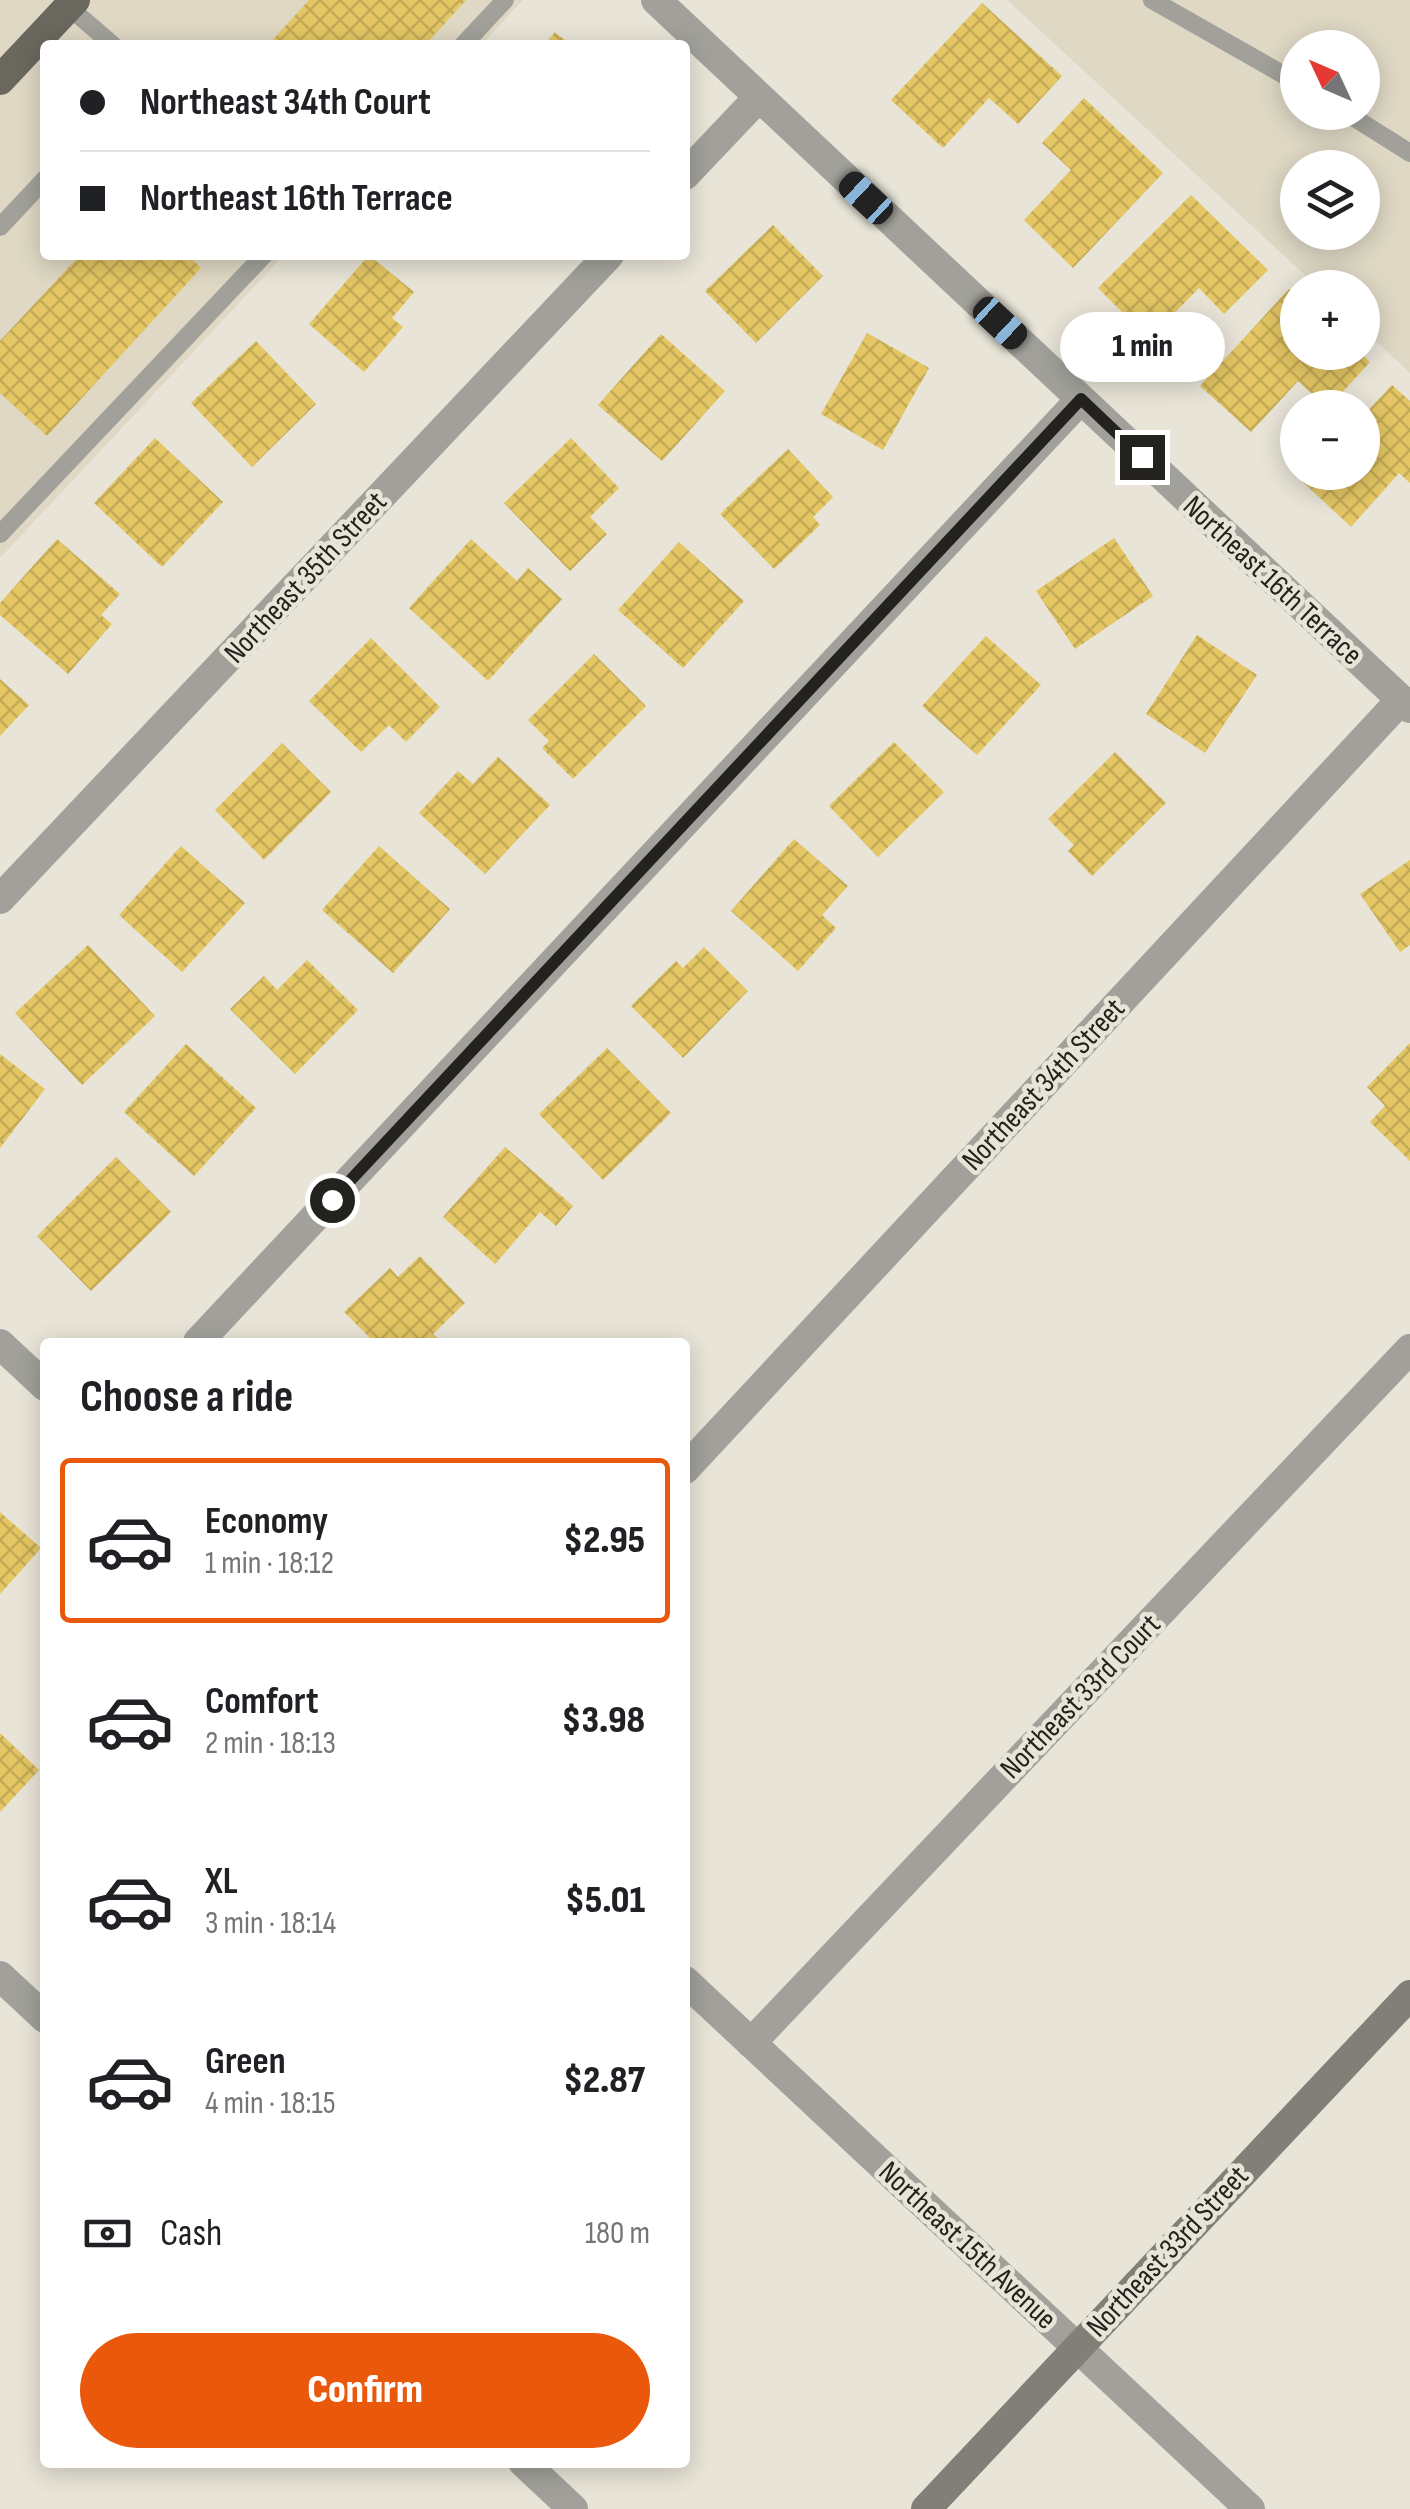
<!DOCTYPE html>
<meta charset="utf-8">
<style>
:root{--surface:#fff;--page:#f2f2f2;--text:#202124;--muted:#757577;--line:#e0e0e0;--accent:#ea580c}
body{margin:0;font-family:"Sofia Sans Condensed",sans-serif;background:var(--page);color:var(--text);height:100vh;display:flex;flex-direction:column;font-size:38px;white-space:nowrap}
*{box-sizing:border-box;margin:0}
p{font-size:32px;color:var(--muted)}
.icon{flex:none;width:55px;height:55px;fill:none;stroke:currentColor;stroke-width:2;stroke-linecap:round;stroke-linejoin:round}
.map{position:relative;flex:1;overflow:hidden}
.panel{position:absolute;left:40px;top:1338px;width:650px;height:1130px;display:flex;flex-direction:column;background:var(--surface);border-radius:10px;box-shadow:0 5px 25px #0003}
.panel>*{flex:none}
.hud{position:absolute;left:40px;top:40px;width:650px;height:220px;border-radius:10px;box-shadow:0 5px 25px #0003;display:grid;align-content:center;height:220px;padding:0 40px;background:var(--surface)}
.needle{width:65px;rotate:314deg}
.buttons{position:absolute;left:1280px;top:30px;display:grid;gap:20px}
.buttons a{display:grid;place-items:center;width:100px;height:100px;border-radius:50%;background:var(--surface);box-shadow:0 5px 25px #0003;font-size:50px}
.end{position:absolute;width:45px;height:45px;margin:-22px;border:12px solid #24221e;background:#fff;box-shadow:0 0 0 5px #fff}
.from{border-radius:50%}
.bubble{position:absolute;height:70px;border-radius:35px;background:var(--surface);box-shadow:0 5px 25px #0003;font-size:32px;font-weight:800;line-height:70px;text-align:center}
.car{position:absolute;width:30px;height:60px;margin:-30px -15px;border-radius:12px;box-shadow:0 0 8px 2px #0007;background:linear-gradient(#222 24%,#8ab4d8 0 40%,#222 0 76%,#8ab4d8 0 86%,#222 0)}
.hud b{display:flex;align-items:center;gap:35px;height:95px;font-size:38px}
.hud b+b{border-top:2px solid var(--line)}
.hud i{width:25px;height:25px;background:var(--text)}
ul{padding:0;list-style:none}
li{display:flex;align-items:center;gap:30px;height:165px;margin:0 20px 15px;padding:0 20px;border:5px solid transparent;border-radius:10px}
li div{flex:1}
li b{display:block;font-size:38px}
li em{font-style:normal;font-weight:800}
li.active{border-color:var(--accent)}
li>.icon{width:90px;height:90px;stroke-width:1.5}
h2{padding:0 40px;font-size:45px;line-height:120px}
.pay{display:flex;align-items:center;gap:25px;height:110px;padding:0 40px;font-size:38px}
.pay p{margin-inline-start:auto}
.cta{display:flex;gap:20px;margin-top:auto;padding:20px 40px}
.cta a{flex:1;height:115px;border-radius:60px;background:var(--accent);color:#fff;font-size:40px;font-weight:800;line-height:115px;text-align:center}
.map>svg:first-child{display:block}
.built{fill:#ded8c4;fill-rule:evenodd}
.building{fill:url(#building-cross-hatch)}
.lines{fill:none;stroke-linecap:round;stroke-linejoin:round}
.lane{stroke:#a1a09a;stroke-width:18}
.street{stroke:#a1a09a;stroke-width:30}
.secondary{stroke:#817f77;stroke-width:30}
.primary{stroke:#6a675e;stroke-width:30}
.route{stroke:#24221e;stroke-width:12}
.labels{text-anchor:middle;stroke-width:9;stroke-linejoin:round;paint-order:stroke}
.street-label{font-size:30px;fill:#24221e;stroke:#e8e4d7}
</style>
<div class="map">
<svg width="1410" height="2509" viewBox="0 0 1410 2509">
<defs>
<pattern id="building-cross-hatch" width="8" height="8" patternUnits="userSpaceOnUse" patternTransform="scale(2.5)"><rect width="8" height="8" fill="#e4c664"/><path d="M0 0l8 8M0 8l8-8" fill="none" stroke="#c3aa56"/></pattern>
</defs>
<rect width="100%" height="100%" fill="#e8e4d7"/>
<path class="built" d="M 0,0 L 523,0 L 481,45 L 45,45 L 45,255 L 284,255 L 0,558 Z
M 1007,0 L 1410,0 L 1410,373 L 1363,329 L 1362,288 L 1318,287 ZM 1298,48 L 1362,48 L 1362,112 L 1298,112 ZM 1298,168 L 1362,168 L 1362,232 L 1298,232 Z"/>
<path class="building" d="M 309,0 L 466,0 L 425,45 L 268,45 Z
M 982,3 L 1062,76 L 1018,124 L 989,98 L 943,148 L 891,100 Z
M 555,32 L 571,45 L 544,45 Z
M 1084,98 L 1163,173 L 1073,268 L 1024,220 L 1071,170 L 1042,143 Z
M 1191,195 L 1268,270 L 1224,314 L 1199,288 L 1149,339 L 1098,288 Z
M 773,225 L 823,276 L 756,343 L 705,291 Z
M 80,255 L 188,255 L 201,268 L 47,436 L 0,393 L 0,341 Z
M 369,255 L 414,292 L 392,318 L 403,327 L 364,372 L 309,324 Z
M 1289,289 L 1298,296 L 1298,352 L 1359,352 L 1370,362 L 1328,408 L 1298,381 L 1251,432 L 1200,386 Z
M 867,333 L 929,368 L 883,450 L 821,414 Z
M 661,334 L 725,391 L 662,461 L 598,405 Z
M 256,341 L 316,404 L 252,467 L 191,403 Z
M 1392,385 L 1410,401 L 1410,483 L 1399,473 L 1351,527 L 1303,482 L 1311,472 L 1362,472 L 1362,417 Z
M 155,438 L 223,502 L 162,567 L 94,503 Z
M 571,438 L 619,488 L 590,517 L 607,534 L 570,571 L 504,503 Z
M 788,449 L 833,497 L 813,517 L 820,525 L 774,569 L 720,514 Z
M 1114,538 L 1153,596 L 1075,649 L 1036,591 Z
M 57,539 L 120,594 L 101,615 L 112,624 L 68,674 L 0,615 L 0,603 Z
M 471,539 L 517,581 L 528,568 L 562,599 L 488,681 L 409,608 Z
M 679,542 L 744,601 L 683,668 L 618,610 Z
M 1197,635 L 1257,675 L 1205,753 L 1146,714 Z
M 986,636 L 1041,685 L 977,755 L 922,706 Z
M 371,638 L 440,707 L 406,742 L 389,725 L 361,752 L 309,701 Z
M 594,654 L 646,706 L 573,779 L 542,748 L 549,741 L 528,720 Z
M 0,679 L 29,705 L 0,736 Z
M 894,742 L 944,792 L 878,857 L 829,806 Z
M 282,743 L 331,792 L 264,860 L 215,810 Z
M 1115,752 L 1166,803 L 1092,876 L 1068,851 L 1074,845 L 1048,819 Z
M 498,757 L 550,805 L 485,874 L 419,813 L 458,771 L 473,784 Z
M 794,839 L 848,886 L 822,915 L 836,928 L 798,971 L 731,911 Z
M 181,846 L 245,903 L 182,972 L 119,915 Z
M 379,846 L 450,909 L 393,973 L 322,910 Z
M 1410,860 L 1410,945 L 1400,952 L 1360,894 Z
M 88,945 L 155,1016 L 82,1085 L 15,1013 Z
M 704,947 L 748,991 L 683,1058 L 631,1006 L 676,961 L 683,968 Z
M 307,960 L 358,1010 L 295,1074 L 230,1009 L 264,976 L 277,990 Z
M 1410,1043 L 1410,1161 L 1370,1122 L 1385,1106 L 1367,1087 Z
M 186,1044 L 256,1108 L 194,1176 L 124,1112 Z
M 607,1048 L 671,1113 L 603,1180 L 539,1114 Z
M 0,1054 L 45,1089 L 0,1148 Z
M 505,1147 L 573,1206 L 556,1226 L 540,1212 L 495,1264 L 443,1217 Z
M 116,1157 L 171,1212 L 91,1291 L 37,1236 Z
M 420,1256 L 465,1303 L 433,1334 L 442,1342 L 374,1342 L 344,1312 L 390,1268 L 398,1277 Z
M 0,1512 L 41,1548 L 0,1594 Z
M 0,1733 L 39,1770 L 0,1812 Z"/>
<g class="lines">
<path class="lane" d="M 1152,0 L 1298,83
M 69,7 L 113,45
M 463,45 L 505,0
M 1345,112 L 1410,153
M 0,227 L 45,179
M 0,534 L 264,255"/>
<path class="street" d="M 656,0 L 1410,708
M 685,175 L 759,97
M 0,899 L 609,255
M 198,1342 L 1081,399
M 0,1344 L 45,1386
M 685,1469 L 1401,700
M 0,1976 L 45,2018
M 685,1981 L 1250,2509
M 751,2043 L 1410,1349
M 523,2462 L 573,2509"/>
<path class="secondary" d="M 926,2509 L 1410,1995"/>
<path class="primary" d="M 0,80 L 75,0"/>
</g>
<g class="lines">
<path class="route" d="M 332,1200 L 1081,399 L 1142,457"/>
</g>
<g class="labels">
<g class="street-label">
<text transform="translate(305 577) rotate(-47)" y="10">Northeast 35th Street</text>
<text transform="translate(1273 580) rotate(43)" y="10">Northeast 16th Terrace</text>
<text transform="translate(1043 1084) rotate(-47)" y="10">Northeast 34th Street</text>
<text transform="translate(1080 1696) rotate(-46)" y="10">Northeast 33rd Court</text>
<text transform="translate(968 2245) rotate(43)" y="10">Northeast 15th Avenue</text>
<text transform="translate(1167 2251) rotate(-47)" y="10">Northeast 33rd Street</text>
</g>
</g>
</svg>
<div class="buttons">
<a><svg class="needle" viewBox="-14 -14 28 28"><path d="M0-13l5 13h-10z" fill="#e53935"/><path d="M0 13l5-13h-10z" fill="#757577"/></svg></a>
<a><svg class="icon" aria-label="layers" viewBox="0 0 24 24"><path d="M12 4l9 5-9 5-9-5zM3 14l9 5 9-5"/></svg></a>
<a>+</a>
<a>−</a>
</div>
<i class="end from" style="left:332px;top:1200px"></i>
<i class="end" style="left:1142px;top:457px"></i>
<div class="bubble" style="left:1060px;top:312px;width:165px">1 min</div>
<i class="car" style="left:866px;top:198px;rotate:313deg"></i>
<i class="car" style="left:1000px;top:323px;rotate:133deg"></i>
<div class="hud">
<b><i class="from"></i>Northeast 34th Court</b>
<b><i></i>Northeast 16th Terrace</b>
</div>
<section class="panel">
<h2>Choose a ride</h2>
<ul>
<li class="active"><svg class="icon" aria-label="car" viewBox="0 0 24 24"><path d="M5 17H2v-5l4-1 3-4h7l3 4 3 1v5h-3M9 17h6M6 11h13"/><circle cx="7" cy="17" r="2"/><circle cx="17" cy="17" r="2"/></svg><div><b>Economy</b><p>1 min · 18:12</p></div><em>$2.95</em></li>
<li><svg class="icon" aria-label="car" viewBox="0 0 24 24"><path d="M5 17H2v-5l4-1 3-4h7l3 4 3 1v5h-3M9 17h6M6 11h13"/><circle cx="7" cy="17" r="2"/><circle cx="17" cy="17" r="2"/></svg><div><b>Comfort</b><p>2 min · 18:13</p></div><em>$3.98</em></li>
<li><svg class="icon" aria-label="car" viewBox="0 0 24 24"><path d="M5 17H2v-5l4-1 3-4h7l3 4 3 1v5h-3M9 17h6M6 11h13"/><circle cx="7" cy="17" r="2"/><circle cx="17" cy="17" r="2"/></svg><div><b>XL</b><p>3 min · 18:14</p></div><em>$5.01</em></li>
<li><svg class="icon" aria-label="car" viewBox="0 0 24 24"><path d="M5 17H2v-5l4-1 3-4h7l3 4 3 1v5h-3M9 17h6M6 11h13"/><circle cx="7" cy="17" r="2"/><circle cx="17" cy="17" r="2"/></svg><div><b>Green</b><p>4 min · 18:15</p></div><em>$2.87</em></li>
</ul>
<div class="pay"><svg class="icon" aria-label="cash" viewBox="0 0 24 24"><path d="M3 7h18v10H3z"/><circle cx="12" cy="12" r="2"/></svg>Cash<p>180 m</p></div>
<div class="cta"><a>Confirm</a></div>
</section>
</div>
